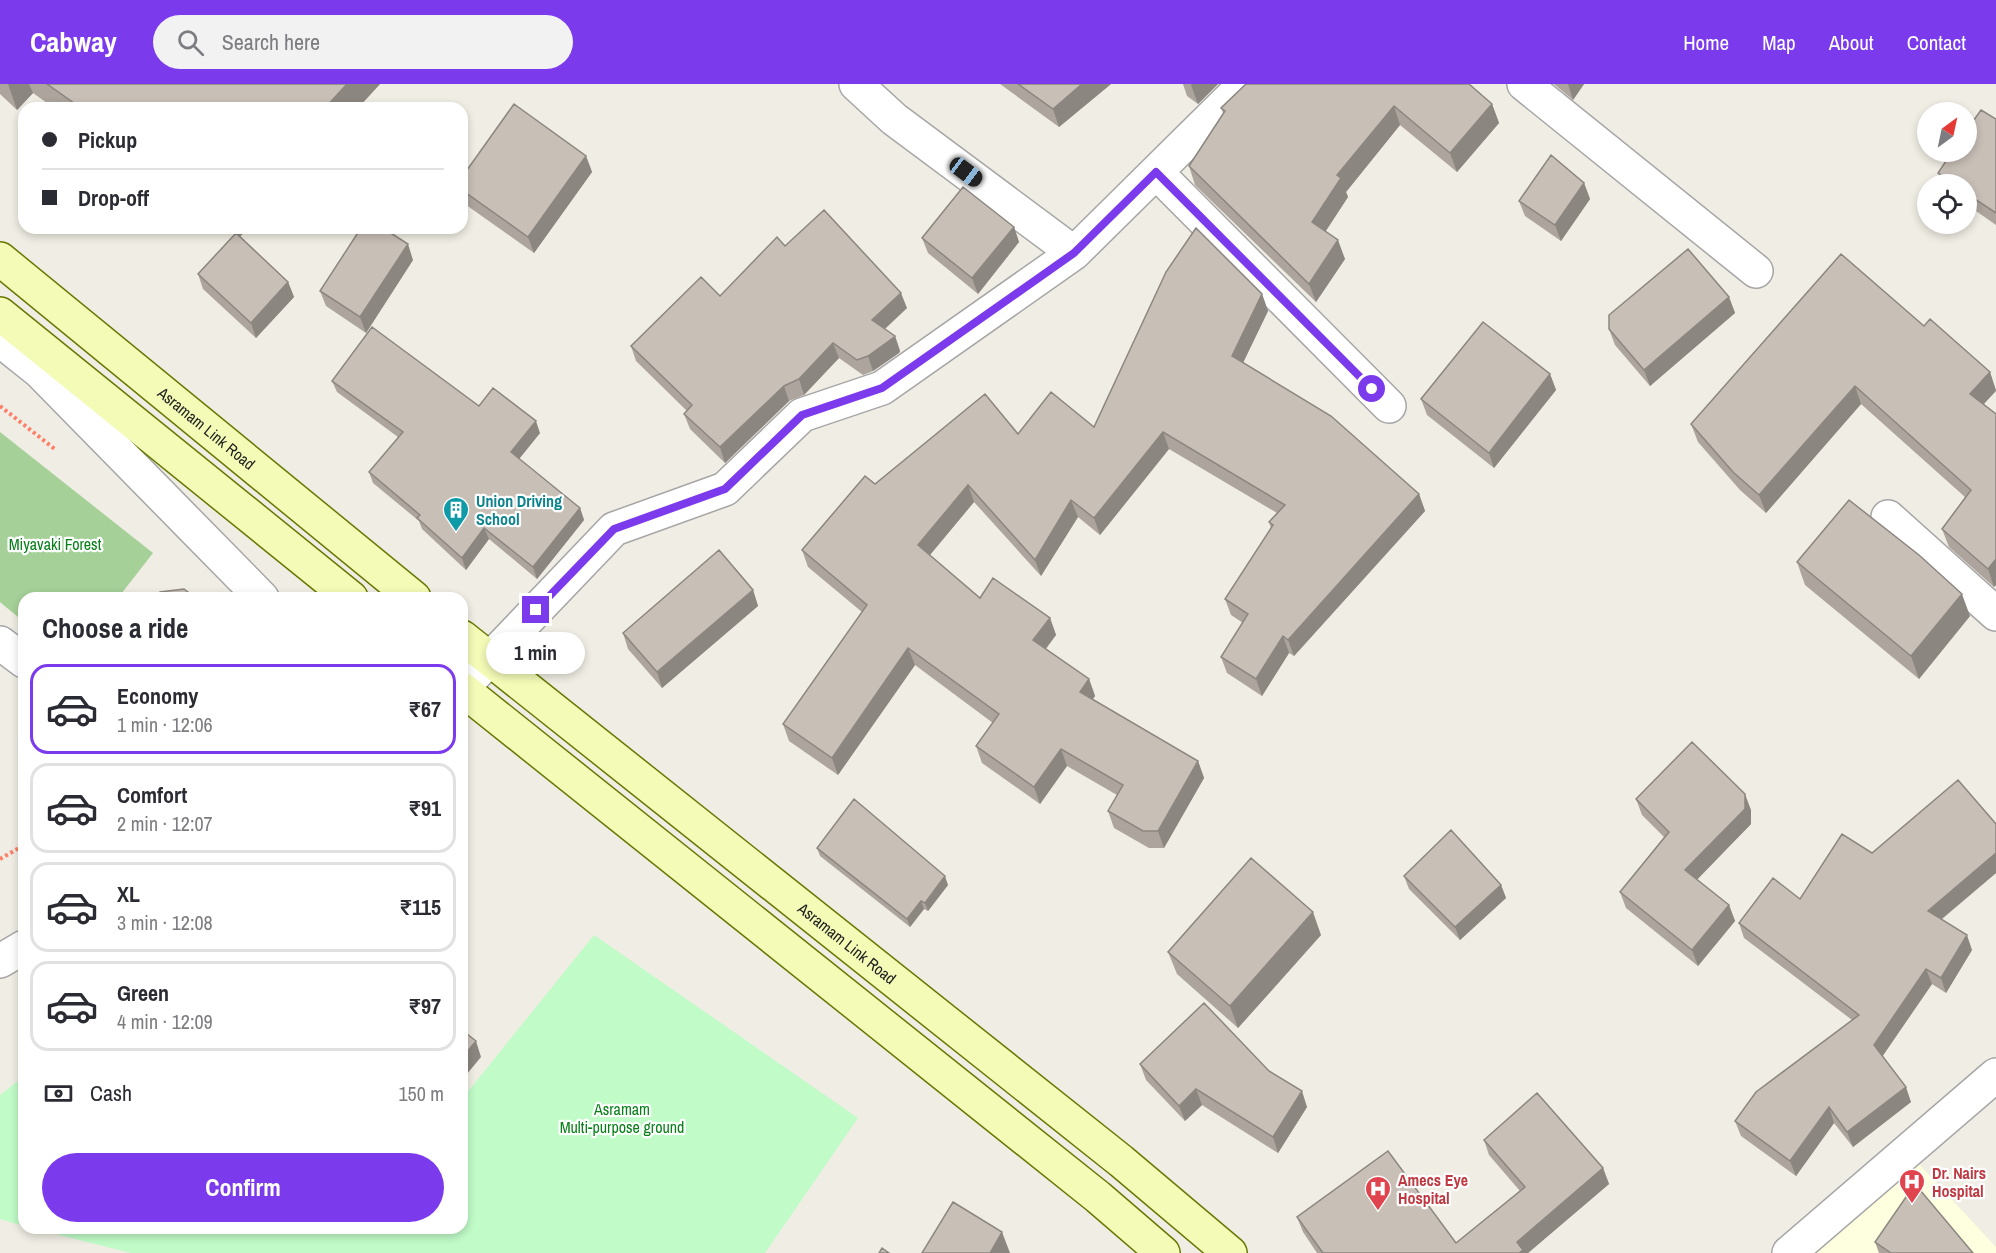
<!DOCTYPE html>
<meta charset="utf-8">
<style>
:root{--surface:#fff;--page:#f2f2f3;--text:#2b2b33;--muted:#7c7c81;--line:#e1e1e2;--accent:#7c3aed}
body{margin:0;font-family:"Archivo Narrow",sans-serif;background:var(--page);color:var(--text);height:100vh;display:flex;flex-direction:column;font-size:22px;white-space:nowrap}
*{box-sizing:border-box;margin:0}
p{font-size:20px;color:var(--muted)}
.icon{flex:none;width:33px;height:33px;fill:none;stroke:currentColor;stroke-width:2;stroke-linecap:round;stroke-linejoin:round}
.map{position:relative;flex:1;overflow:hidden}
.details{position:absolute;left:18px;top:508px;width:450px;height:642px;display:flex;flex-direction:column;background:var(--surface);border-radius:18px;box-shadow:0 3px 9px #0003}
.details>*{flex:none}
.top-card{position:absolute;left:18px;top:18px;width:450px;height:132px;border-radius:18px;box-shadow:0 3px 9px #0003;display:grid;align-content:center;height:132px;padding:0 24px;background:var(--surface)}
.needle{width:39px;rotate:33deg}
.buttons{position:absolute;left:1917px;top:18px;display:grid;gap:12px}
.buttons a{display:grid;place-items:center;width:60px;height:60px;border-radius:50%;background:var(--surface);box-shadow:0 3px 9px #0003;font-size:30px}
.end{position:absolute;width:27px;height:27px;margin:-14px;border:8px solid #7c3aed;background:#fff;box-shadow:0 0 0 3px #fff}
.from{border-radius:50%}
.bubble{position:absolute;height:42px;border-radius:21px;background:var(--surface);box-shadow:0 3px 9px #0003;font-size:20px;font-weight:700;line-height:42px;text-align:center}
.car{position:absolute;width:18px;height:36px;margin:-18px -9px;border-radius:8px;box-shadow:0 0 4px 2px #0007;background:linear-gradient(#222 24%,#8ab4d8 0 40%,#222 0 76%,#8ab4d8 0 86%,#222 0)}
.top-card b{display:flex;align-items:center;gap:21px;height:57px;font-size:22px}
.top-card b+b{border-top:2px solid var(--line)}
.top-card i{width:15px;height:15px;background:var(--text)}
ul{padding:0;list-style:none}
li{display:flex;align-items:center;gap:18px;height:90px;margin:0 12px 9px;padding:0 12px;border:3px solid var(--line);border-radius:18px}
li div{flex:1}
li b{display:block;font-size:22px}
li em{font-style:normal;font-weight:700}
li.on{border-color:var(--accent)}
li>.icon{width:54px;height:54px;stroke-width:1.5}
h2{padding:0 24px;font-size:27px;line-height:72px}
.pay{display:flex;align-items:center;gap:15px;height:66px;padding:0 24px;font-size:22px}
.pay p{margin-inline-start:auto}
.cta{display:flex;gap:12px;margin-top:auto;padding:12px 24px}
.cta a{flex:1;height:69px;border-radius:36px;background:var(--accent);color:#fff;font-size:24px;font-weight:700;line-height:69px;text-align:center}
header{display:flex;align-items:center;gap:36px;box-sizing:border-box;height:84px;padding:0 30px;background:var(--accent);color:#fff}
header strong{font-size:28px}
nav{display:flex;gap:33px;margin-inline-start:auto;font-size:21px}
.search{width:420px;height:54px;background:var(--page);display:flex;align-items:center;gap:15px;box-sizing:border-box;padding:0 21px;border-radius:33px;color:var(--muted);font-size:22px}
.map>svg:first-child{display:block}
.education{fill:#fdffde}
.forest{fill:#a5d098}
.park{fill:#c0fbc8}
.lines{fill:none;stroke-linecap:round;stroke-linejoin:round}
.pedestrian-casing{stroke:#a6a6a6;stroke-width:36}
.minor-casing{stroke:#a6a6a6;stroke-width:36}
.secondary-casing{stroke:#667902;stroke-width:36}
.path{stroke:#fd7f68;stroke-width:4;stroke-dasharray:3 3;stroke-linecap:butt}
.pedestrian{stroke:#fff;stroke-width:33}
.minor{stroke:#fff;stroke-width:33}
.secondary{stroke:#f4fbb7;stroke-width:33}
.wall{fill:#aca49d}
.shaded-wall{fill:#8c8680}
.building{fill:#c8bfb7;stroke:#8c8680;stroke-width:1.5}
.route{stroke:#7c3aed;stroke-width:8}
.labels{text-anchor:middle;stroke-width:4.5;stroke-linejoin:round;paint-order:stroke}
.street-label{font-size:16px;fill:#1f1f1f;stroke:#fff}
.culture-label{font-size:16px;font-weight:bold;fill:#0d838f;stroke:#fff;text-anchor:start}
.park-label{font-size:16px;fill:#098019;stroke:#fff}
.health-label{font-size:16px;font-weight:bold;fill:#be3a42;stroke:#fff;text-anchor:start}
</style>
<header>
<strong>Cabway</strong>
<div class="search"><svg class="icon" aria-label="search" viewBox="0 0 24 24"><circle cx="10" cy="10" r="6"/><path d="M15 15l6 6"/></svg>Search here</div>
<nav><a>Home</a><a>Map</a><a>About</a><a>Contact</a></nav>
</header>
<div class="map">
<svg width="1996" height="1169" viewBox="0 0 1996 1169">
<rect width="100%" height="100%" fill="#f0ede4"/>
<path class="education" d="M 1917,1078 L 1996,1163 L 1996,1169 L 1813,1169 Z"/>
<path class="forest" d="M 0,348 L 153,469 L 118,514 L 24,514 L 24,538 L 0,518 Z"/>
<path class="park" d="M 594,851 L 858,1034 L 765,1169 L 131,1169 L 35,1145 L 462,1144 L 462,1015 Z
M 24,992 L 24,1142 L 0,1135 L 0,1011 Z"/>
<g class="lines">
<defs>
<path id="pedestrian" d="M 0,256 L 39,287 L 262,514"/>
<path id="minor" d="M 856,0 L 894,35 L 1074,169
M 1524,0 L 1756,187
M 1156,88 L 1389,322
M 1888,433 L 1996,530
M 0,559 L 24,577
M 462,604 L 614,445 L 725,405 L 802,331 L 882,304 L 1074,169 L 1245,0
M 0,877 L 24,863
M 1789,1169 L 1996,991"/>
<g id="secondary">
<path id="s1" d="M 0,175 L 414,514"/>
<path d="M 0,230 L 351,514"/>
<path id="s2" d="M 462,553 L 1121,1077 L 1230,1169"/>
<path d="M 462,605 L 1098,1113 L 1163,1169"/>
</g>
</defs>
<use href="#pedestrian" class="pedestrian-casing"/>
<use href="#minor" class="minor-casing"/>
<use href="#secondary" class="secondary-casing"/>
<path class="path" d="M 0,322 L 56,366
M 0,775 L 24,761"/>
<use href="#pedestrian" class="pedestrian"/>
<use href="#minor" class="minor"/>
<use href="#secondary" class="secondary"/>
</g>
<path class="wall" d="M 0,0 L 380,0 L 358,24 L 54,24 L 33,9 L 17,26 L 0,10 Z
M 1000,0 L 1111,0 L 1059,43 Z
M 1183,0 L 1218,0 L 1198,20 L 1187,12 Z
M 1554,0 L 1584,0 L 1573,16 Z
M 1492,20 L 1499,39 L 1457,88 L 1400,41 L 1346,108 L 1348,113 L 1326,147 L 1345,175 L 1316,218 L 1195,101 L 1189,82 L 1223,29 L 1221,24 Z
M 1996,35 L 1996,141 L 1966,120 L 1966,100 L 1942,100 L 1938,89 Z
M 586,72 L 592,88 L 534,169 L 462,118 L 462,93 Z
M 1584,99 L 1590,115 L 1561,157 L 1525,132 L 1519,117 Z
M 1014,143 L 1019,158 L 978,210 L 928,169 L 922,154 Z
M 225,144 L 248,144 L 240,153 L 288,198 L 294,213 L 256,254 L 203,205 L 198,190 L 235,150 Z
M 785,162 L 907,224 L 885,245 L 895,252 L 900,267 L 899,269 L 873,287 L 863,291 L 839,274 L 804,311 L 789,317 L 725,379 L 690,345 L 684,330 L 687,327 L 636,277 L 631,262 L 720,212 Z
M 413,176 L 366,249 L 326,222 L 320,207 Z
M 1262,210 L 1268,227 L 1243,279 L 1419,410 L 1425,427 L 1294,572 L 1289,569 L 1262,612 L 1227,589 L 1221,573 L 1243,539 L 1231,531 L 1225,515 L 1271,444 L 1269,438 L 1277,429 L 1169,365 L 1100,451 L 1078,433 L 1041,492 L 974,418 L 930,471 L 980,514 L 1050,534 L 1056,551 L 1046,565 L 1089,595 L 1095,612 L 1092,616 L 1198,677 L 1204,694 L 1164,764 L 1149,764 L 1114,744 L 1108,727 L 1117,711 L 1067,682 L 1040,720 L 982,679 L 976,662 L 993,639 L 915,581 L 838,691 L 789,657 L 783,640 L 862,528 L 808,483 L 802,466 L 875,400 L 1018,350 L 1094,343 Z
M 1729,213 L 1735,229 L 1650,302 L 1615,261 L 1609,245 Z
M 1924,242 L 1990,288 L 1996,306 L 1984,320 L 1996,330 L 1996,501 L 1994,503 L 1949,463 L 1942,445 L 1965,413 L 1861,320 L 1766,429 L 1740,406 L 1698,358 L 1691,340 Z
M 1550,290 L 1556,306 L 1494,384 L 1427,331 L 1421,315 Z
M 332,297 L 479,322 L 540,349 L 519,375 L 580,424 L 584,436 L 537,495 L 489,455 L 466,486 L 422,445 L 419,437 L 373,399 L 369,388 L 398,353 L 337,308 Z
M 1797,478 L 1970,532 L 1919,595 L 1805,501 Z
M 753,506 L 758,522 L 662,604 L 628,565 L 623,549 Z
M 1636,715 L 1751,726 L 1751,740 L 1697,795 L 1729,821 L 1735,837 L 1698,882 L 1626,824 L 1620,808 L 1664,753 L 1642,731 Z
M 1996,740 L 1996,789 L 1941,836 L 1972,866 L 1946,909 L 1932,900 L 1882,972 L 1911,1018 L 1853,1063 L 1834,1039 L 1796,1092 L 1741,1052 L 1735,1037 L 1852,936 L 1744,854 L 1739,839 L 1800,815 L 1872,769 Z
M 817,764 L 948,801 L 928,827 L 924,825 L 910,843 L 820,772 Z
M 1404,792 L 1501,801 L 1506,814 L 1460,856 L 1409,805 Z
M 1321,851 L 1238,944 L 1177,890 L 1168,868 Z
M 1140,980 L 1269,987 L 1307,1023 L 1278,1069 L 1202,1021 L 1185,1037 L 1146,996 Z
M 1484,1056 L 1603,1084 L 1609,1100 L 1528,1169 L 1317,1169 L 1303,1148 L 1297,1133 L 1456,1159 L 1520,1107 L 1489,1071 Z
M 1875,1158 L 1973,1169 L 1879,1169 Z"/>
<path class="shaded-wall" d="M 8,0 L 29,0 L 33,9 L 17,26 Z
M 347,0 L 380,0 L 358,24 L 325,24 Z
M 1082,0 L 1111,0 L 1059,43 L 1053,25 Z
M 1192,0 L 1218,0 L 1198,20 L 1191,1 Z
M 1568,0 L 1584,0 L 1573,16 Z
M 1492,20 L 1499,39 L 1457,88 L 1450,69 Z
M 1394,22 L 1400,41 L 1346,108 L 1348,113 L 1319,157 L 1312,138 L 1337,91 Z
M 586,72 L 592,88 L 534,169 L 528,153 Z
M 1584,99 L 1590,115 L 1561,157 L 1555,141 Z
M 1014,143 L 1019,158 L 978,210 L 972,194 Z
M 236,144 L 248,144 L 239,153 Z
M 1338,156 L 1345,175 L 1316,218 L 1309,200 Z
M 408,160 L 413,176 L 366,249 L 360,233 Z
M 288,198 L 294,213 L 256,254 L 251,239 Z
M 901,209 L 907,224 L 878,251 L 872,236 Z
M 1262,210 L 1268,227 L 1238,289 L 1232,272 Z
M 1729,213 L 1735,229 L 1650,302 L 1644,286 Z
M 895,252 L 900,267 L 899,269 L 873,287 L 868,272 Z
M 833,259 L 839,274 L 804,311 L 799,295 Z
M 1990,288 L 1996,307 L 1976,328 L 1970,310 Z
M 1550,290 L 1556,306 L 1494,384 L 1489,369 Z
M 784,302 L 789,317 L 725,379 L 720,363 Z
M 1855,302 L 1861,320 L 1766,429 L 1759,411 Z
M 536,337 L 540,349 L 515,380 L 511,368 Z
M 1163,348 L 1169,365 L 1100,451 L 1094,434 Z
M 968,401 L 974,418 L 924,478 L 918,461 Z
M 1419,410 L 1425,427 L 1294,572 L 1288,556 Z
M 1071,416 L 1078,433 L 1041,492 L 1035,476 Z
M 580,424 L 584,436 L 537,495 L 533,483 Z
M 484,444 L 489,455 L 466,486 L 462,474 Z
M 1996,475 L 1996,501 L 1994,503 L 1988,485 Z
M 753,506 L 758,522 L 662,604 L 657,588 Z
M 1962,510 L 1970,532 L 1919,595 L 1911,572 Z
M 1050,534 L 1056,551 L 1039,573 L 1033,556 Z
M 1283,552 L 1289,569 L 1262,612 L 1256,595 Z
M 908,564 L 915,581 L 838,691 L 832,674 Z
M 1089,595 L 1095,612 L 1086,625 L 1080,608 Z
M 1061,665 L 1067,682 L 1040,720 L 1034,703 Z
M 1198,677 L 1204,694 L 1164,764 L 1158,747 Z
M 1745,710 L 1751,726 L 1751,740 L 1691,802 L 1685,786 Z
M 1996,769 L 1996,789 L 1933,842 L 1928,827 Z
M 945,792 L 948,801 L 928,827 L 925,819 Z
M 1501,801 L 1506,814 L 1460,856 L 1455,843 Z
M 921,817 L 924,825 L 910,843 L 907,835 Z
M 1729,821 L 1735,837 L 1698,882 L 1692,866 Z
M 1313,828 L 1321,851 L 1238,944 L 1230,922 Z
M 1967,851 L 1972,866 L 1946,909 L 1941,894 Z
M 1926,885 L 1932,900 L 1880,976 L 1874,961 Z
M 476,957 L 481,973 L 462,996 L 462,974 Z
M 1906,1003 L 1911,1018 L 1853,1063 L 1847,1048 Z
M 1196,1005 L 1202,1021 L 1185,1037 L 1179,1022 Z
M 1302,1007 L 1307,1023 L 1278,1069 L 1273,1053 Z
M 1829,1023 L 1834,1039 L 1796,1092 L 1790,1077 Z
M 1603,1084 L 1609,1100 L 1528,1169 L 1519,1169 L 1517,1158 Z
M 1002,1148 L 1010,1169 L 990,1169 Z"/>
<path class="building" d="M 47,0 L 347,0 L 325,24 L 81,24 Z
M 1018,0 L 1082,0 L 1053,25 Z
M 1246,0 L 1469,0 L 1492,20 L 1450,69 L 1394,22 L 1337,91 L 1341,94 L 1312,138 L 1338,156 L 1309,200 L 1189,82 L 1225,27 L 1221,24 Z
M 514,20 L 586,72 L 528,153 L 462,106 L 462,93 Z
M 1981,26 L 1996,35 L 1996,129 L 1966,109 L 1966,100 L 1955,100 L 1938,89 L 1952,68 L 1966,68 L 1966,47 Z
M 1551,71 L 1584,99 L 1555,141 L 1519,117 Z
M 963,103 L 1014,143 L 972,194 L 922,154 Z
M 824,126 L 901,209 L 872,236 L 895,252 L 893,254 L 868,272 L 857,276 L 833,259 L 799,295 L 784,302 L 720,363 L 684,330 L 692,321 L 631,262 L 701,193 L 720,212 L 777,153 L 785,162 Z
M 361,144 L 383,144 L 408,160 L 360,233 L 320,207 Z
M 1196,144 L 1262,210 L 1232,272 L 1331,332 L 1419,410 L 1288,556 L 1283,552 L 1256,595 L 1221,573 L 1248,530 L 1225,515 L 1273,441 L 1269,438 L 1285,421 L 1163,348 L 1094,434 L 1071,416 L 1035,476 L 968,401 L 918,461 L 980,514 L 993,494 L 1050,534 L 1033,556 L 1089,595 L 1080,608 L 1198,677 L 1158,747 L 1143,747 L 1108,727 L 1123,701 L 1061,665 L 1034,703 L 976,662 L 999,630 L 908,564 L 832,674 L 783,640 L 867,521 L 802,466 L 865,392 L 875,400 L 985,310 L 1018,350 L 1051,308 L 1094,343 L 1166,188 Z
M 236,149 L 288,198 L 251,239 L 198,190 Z
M 1688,165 L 1729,213 L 1644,286 L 1609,245 L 1609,231 Z
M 1841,170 L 1924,242 L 1930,235 L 1990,288 L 1970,310 L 1996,330 L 1996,475 L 1988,485 L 1942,445 L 1971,406 L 1855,302 L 1759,411 L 1733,388 L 1691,340 Z
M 1483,238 L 1550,290 L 1489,369 L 1421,315 Z
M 372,243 L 479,322 L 493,304 L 536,337 L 511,368 L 580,424 L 533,483 L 484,444 L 462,474 L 417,434 L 420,431 L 369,388 L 403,348 L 332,297 Z
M 1849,416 L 1919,471 L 1962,510 L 1911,572 L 1797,478 Z
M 719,466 L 753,506 L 657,588 L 623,549 Z
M 184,505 L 196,514 L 155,514 L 160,508 Z
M 1692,658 L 1745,710 L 1745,725 L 1685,786 L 1729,821 L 1692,866 L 1620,808 L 1669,748 L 1636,715 Z
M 1958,696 L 1996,740 L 1996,769 L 1928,827 L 1967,851 L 1941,894 L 1926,885 L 1874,961 L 1906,1003 L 1847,1048 L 1829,1023 L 1790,1077 L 1735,1037 L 1756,1008 L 1859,931 L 1739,839 L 1773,794 L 1800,815 L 1842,750 L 1872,769 Z
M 854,715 L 945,792 L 925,819 L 921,817 L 907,835 L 817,764 Z
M 1451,746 L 1501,801 L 1455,843 L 1404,792 Z
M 1251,774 L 1313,828 L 1230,922 L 1168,868 Z
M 1204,919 L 1269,987 L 1302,1007 L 1273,1053 L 1196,1005 L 1179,1022 L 1140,980 Z
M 462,946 L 476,957 L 462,974 Z
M 1537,1009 L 1603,1084 L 1517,1158 L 1523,1166 L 1519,1169 L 1323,1169 L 1297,1133 L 1388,1067 L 1456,1159 L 1525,1103 L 1484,1056 Z
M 1915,1100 L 1973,1169 L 1891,1169 L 1875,1158 Z
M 953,1118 L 1002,1148 L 990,1169 L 922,1169 Z
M 882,1164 L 889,1169 L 879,1169 Z"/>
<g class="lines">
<path class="route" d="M 536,526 L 614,445 L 725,405 L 802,331 L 882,304 L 1074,169 L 1156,88 L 1372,305"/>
</g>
<defs>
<symbol id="building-pin" viewBox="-11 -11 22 30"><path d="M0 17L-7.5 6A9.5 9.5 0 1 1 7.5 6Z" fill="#0f9aa8" stroke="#fff"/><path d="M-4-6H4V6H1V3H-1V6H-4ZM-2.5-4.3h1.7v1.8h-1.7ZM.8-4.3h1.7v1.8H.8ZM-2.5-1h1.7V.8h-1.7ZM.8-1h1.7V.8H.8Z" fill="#fff"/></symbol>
<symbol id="hospital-pin" viewBox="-11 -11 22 30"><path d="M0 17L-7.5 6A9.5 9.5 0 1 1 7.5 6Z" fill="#e0444e" stroke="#fff"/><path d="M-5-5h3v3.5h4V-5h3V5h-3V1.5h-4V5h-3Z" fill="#fff"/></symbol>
</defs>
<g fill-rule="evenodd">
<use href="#building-pin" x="441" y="411" width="30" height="40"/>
<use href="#hospital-pin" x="1897" y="1083" width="30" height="40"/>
<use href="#hospital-pin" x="1363" y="1090" width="30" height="40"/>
</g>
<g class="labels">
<g class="street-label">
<text dy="6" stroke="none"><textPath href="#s1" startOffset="267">Asramam Link Road</textPath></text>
<text dy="6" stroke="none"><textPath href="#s2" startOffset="492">Asramam Link Road</textPath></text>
</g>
<g class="culture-label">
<text x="476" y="423">Union Driving<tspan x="476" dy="18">School</tspan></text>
</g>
<g class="park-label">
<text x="55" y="466">Miyavaki Forest</text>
<text x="622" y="1031">Asramam<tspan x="622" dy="18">Multi-purpose ground</tspan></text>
</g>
<g class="health-label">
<text x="1932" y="1095">Dr. Nairs<tspan x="1932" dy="18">Hospital</tspan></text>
<text x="1398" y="1102">Amecs Eye<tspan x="1398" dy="18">Hospital</tspan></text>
</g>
</g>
</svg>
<div class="buttons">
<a><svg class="needle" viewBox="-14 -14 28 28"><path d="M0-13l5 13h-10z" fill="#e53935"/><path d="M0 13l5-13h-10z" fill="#7c7c81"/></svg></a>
<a><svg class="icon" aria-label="locate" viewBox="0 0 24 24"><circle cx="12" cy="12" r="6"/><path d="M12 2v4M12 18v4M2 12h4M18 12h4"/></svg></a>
</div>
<i class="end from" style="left:1372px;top:305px"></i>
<i class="end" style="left:536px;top:526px"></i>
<div class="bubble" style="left:486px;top:548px;width:99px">1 min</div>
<i class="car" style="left:966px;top:88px;rotate:127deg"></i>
<div class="top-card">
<b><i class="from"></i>Pickup</b>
<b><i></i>Drop-off</b>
</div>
<section class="details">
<h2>Choose a ride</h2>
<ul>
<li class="on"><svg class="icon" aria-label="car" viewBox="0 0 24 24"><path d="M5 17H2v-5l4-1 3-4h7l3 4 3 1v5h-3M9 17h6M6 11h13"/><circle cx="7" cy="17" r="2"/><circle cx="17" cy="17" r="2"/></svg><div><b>Economy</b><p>1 min · 12:06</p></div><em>₹67</em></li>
<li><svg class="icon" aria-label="car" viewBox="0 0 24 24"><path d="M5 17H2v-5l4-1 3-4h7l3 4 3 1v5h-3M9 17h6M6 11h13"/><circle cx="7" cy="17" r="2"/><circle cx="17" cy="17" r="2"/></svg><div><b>Comfort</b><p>2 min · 12:07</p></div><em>₹91</em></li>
<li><svg class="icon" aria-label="car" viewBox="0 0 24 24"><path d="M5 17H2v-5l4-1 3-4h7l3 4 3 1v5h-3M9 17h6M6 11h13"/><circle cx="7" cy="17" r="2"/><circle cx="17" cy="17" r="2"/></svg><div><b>XL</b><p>3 min · 12:08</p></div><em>₹115</em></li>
<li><svg class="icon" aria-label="car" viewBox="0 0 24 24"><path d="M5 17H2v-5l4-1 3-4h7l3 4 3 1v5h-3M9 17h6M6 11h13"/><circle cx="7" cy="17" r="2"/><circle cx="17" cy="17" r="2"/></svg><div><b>Green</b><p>4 min · 12:09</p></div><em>₹97</em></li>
</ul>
<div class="pay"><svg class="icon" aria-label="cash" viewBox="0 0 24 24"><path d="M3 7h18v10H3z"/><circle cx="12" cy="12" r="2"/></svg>Cash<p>150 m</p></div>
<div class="cta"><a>Confirm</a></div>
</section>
</div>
